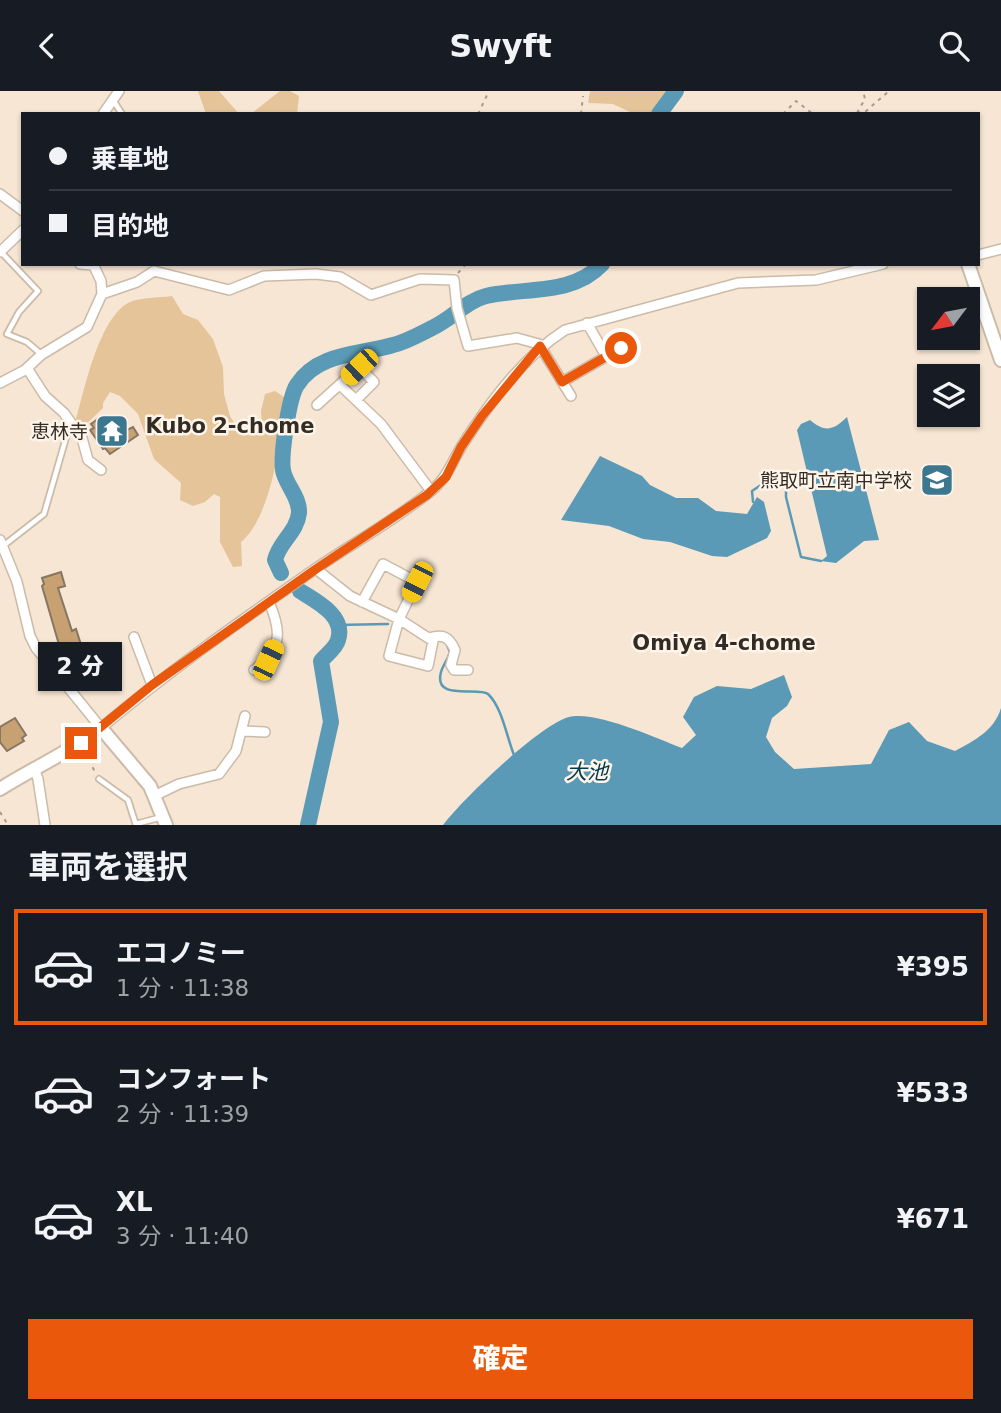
<!DOCTYPE html>
<html lang="ja">
<meta charset="utf-8">
<style>
:root{--surface:#171b24;--page:#242831;--text:#f1f3f6;--muted:#9ea1a6;--line:#363941;--accent:#ea580c}
body{margin:0;font-family:"DejaVu Sans","Noto Sans JP",sans-serif;background:var(--page);color:var(--text);height:100vh;display:flex;flex-direction:column;font-size:26px;white-space:nowrap}
*{box-sizing:border-box;margin:0}
p{font-size:23px;color:var(--muted)}
.icon{flex:none;width:38px;height:38px;fill:none;stroke:currentColor;stroke-width:2;stroke-linecap:round;stroke-linejoin:round}
.map{position:relative;height:734px;overflow:hidden}
.panel{display:flex;flex-direction:column;background:var(--surface);flex:1}
.panel>*{flex:none}
.guide{position:absolute;left:21px;top:21px;width:959px;height:154px;border-radius:0px;box-shadow:0 2px 5px #0004;display:grid;align-content:center;height:154px;padding:0 28px;background:var(--surface)}
.needle{width:46px;rotate:238deg}
.controls{position:absolute;left:917px;top:196px;display:grid;gap:14px}
.controls a{display:grid;place-items:center;width:63px;height:63px;border-radius:0px;background:var(--surface);box-shadow:0 2px 5px #0004;font-size:35px}
.end{position:absolute;width:32px;height:32px;margin:-16px;border:9px solid #ea580c;background:#fff;box-shadow:0 0 0 4px #fff}
.from{border-radius:50%}
.bubble{position:absolute;height:49px;border-radius:0px;background:var(--surface);box-shadow:0 2px 5px #0004;font-size:23px;font-weight:800;line-height:49px;text-align:center}
.car{position:absolute;width:21px;height:42px;margin:-21px -10px;border-radius:9px;box-shadow:0 0 5px 2px #0007;background:linear-gradient(#f5c518 24%,#345 0 40%,#f5c518 0 76%,#345 0 86%,#f5c518 0)}
.guide b{display:flex;align-items:center;gap:24px;height:66px;font-size:26px}
.guide b+b{border-top:2px solid var(--line)}
.guide i{width:18px;height:18px;background:var(--text)}
ul{padding:0;list-style:none}
li{display:flex;align-items:center;gap:21px;height:116px;margin:0 14px 10px;padding:0 14px;border:4px solid transparent;border-radius:0px}
li div{flex:1}
li b{display:block;font-size:26px}
li em{font-style:normal;font-weight:800}
li.current{border-color:var(--accent)}
li>.icon{width:63px;height:63px;stroke-width:1.5}
h2{padding:0 28px;font-size:32px;line-height:84px}
.primary-button{display:flex;gap:14px;margin-top:auto;padding:14px 28px}
.primary-button a{flex:1;height:80px;border-radius:0px;background:var(--accent);color:#fff;font-size:28px;font-weight:800;line-height:80px;text-align:center}
header{display:flex;justify-content:space-between;align-items:center;height:91px;padding:0 28px;background:var(--surface);font-size:32px;font-weight:800}
.map>svg:first-child{display:block}
.green{fill:#e5c49a}
.water{fill:#5a9ab6}
.lines{fill:none;stroke-linecap:round;stroke-linejoin:round}
.stream{stroke:#5a9ab6;stroke-width:2.5}
.river{stroke:#5a9ab6;stroke-width:16}
.building{fill:#c7a171;stroke:#857665;stroke-width:2}
.lane-casing{stroke:#cbbba9;stroke-width:8}
.street-casing{stroke:#cbbba9;stroke-width:12}
.secondary-casing{stroke:#cbbba9;stroke-width:16}
.path{stroke:#a79b8d;stroke-width:2;stroke-dasharray:3.5 5;stroke-linecap:butt}
.lane{stroke:#fff;stroke-width:4.5}
.street{stroke:#fff;stroke-width:9}
.secondary{stroke:#fff;stroke-width:12}
.route{stroke:#ea580c;stroke-width:9}
.labels{text-anchor:middle;stroke-width:5;stroke-linejoin:round;paint-order:stroke}
.poi-label{font-size:19px;fill:#322c24;stroke:#fef4e9;text-anchor:end}
.neighbourhood-label{font-size:21px;font-weight:bold;fill:#322c24;stroke:#fef4e9}
.water-label{font-size:21px;font-style:italic;fill:#003b4f;stroke:#fef4e9}
</style>
<header><svg class="icon" aria-label="back" viewBox="0 0 24 24"><path d="M15 5l-7 7 7 7"/></svg>Swyft<svg class="icon" aria-label="search" viewBox="0 0 24 24"><circle cx="10" cy="10" r="6"/><path d="M15 15l6 6"/></svg></header>
<div class="map">
<svg width="1001" height="734" viewBox="0 0 1001 734">
<rect width="100%" height="100%" fill="#f6e6d3"/>
<path class="green" d="M 198,0 L 219,0 L 239,23 L 206,23 Z
M 280,0 L 290,0 L 299,5 L 297,23 L 251,23 Z
M 590,0 L 668,0 L 653,23 L 634,23 L 613,13 L 588,12 Z
M 172,205 L 183,223 L 198,229 L 213,248 L 223,276 L 224,303 L 230,325 L 238,338 L 253,341 L 262,336 L 261,320 L 265,303 L 275,300 L 284,306 C 283,344 271,427 241,451 L 242,475 L 233,476 L 220,451 L 220,406 L 214,403 L 205,411 L 193,415 L 180,409 L 181,392 L 154,368 L 138,323 L 120,305 L 110,301 L 103,312 L 103,317 L 81,338 L 75,332 C 84,301 98,229 128,212 C 139,206 159,207 172,205 Z"/>
<path class="water" d="M 847,326 L 879,449 L 864,450 L 836,472 L 821,470 L 827,465 L 797,339 L 801,333 L 810,329 C 825,342 834,339 847,326 Z
M 600,365 L 642,385 L 650,394 L 676,407 L 698,407 L 716,420 L 747,423 L 757,406 L 764,411 L 771,440 L 767,447 L 727,466 L 712,465 L 670,451 L 643,448 L 609,435 L 561,429 Z
M 784,584 L 792,606 L 787,615 L 772,627 L 766,646 L 775,661 L 794,678 L 871,673 L 889,639 L 909,631 L 927,650 L 955,660 C 975,649 994,640 1001,617 L 1001,734 L 443,734 C 462,709 539,634 569,626 C 595,619 656,647 682,657 L 696,644 L 683,626 L 694,606 L 717,595 L 751,598 Z"/>
<g class="lines">
<path class="stream" d="M 753,411 L 752,400 L 767,390 L 786,388 L 786,406 L 801,466 L 821,470
M 337,534 L 388,533
M 447,554 L 450,561 C 448,568 443,574 441,581 C 433,611 478,595 488,603 C 502,616 507,647 514,664"/>
<path class="river" d="M 659,23 L 676,0
M 281,482 L 275,469 C 279,451 297,441 299,422 C 300,408 288,396 284,383 C 279,370 289,306 297,294 C 318,261 360,264 393,254 C 406,251 420,243 432,237 C 452,228 466,210 486,205 C 525,196 572,205 602,173
M 300,500 C 316,510 346,525 338,549 C 336,557 326,564 321,570 L 331,631 L 308,734"/>
</g>
<path class="building" d="M 98,328 L 111,347 L 133,336 L 138,344 L 110,363 L 105,357 L 103,358 L 90,339 L 94,337 L 91,333 Z
M 61,481 L 65,495 L 58,497 L 72,540 L 76,538 L 84,563 L 104,581 L 95,591 L 62,564 L 42,495 L 44,493 L 42,487 Z
M 15,627 L 26,644 L 22,647 L 24,650 L 7,660 L 0,651 L 0,636 Z"/>
<g class="lines">
<defs>
<path id="lane" d="M 113,9 L 122,23
M 2,162 L 38,200 L 19,221 L 7,243 L 27,251 L 41,263
M 3,455 L 44,423 L 70,333
M 99,688 L 128,709 L 136,734
M 136,733 L 162,726"/>
<path id="street" d="M 103,23 L 119,0
M 0,103 L 23,120
M 0,161 L 23,139
M 978,164 L 1001,158
M 80,173 L 93,174
M 93,173 L 101,190 L 102,203
M 587,232 L 606,265
M 540,255 L 571,305
M 27,277 L 45,305 L 64,322 L 82,347 L 88,369 L 101,379
M 562,291 L 621,257
M 0,292 L 25,279 L 41,264 L 87,236 L 102,203 L 137,191 L 154,180 L 229,199 L 264,185 L 316,183 L 340,186 L 371,204 L 420,188 L 454,189 L 457,217 L 468,255 L 517,247 L 542,254
M 340,294 L 381,333 L 431,400
M 317,314 L 359,276 L 374,291 L 356,309
M 0,449 L 17,491 L 30,545 L 36,557 L 101,637 C 169,580 242,529 315,478 C 352,453 391,431 426,404 C 447,389 450,374 463,353 C 490,311 523,266 565,239 L 738,192 L 816,189 L 883,173
M 316,478 L 350,505 L 399,528 L 433,550 L 428,575 L 389,565 L 399,528 L 417,491 L 383,473 L 362,511
M 134,546 L 152,594
M 429,547 C 442,543 449,545 455,559 L 451,574 L 454,579 L 468,579
M 254,579 C 282,558 282,541 269,511
M 242,640 L 265,641
M 34,677 L 38,688 L 45,734
M 156,704 L 179,693 L 219,683 L 236,660 L 245,625"/>
<path id="secondary" d="M 968,173 L 1001,269
M 0,698 C 33,677 70,661 101,637 L 150,695 L 166,734"/>
</defs>
<use href="#lane" class="lane-casing"/>
<use href="#street" class="street-casing"/>
<use href="#secondary" class="secondary-casing"/>
<path class="path" d="M 857,22 L 865,21 L 889,0
M 857,22 L 865,8 L 863,0
M 478,23 L 489,0
M 581,23 L 583,5
M 783,23 L 796,10 L 813,23
M 458,182 L 466,173
M 85,661 L 95,681
M 0,721 L 8,734"/>
<use href="#lane" class="lane"/>
<use href="#street" class="street"/>
<use href="#secondary" class="secondary"/>
</g>
<g class="lines">
<path class="route" d="M 81,652 L 152,594 L 316,478 L 427,404 L 446,386 L 461,356 L 482,325 L 540,255 L 562,291 L 621,257"/>
</g>
<defs>
<symbol id="temple-square" viewBox="-11 -11 22 22"><rect x="-9" y="-9" width="18" height="18" rx="4" fill="#3c768f" stroke="#fef4e9"/><path d="M0-6L5-2H3V0L6.5 2.5H4V6H1.5V3h-3V6H-4V2.5H-6.5L-3 0V-2H-5Z" fill="#fff"/></symbol>
<symbol id="school-square" viewBox="-11 -11 22 22"><rect x="-9" y="-9" width="18" height="18" rx="4" fill="#3c768f" stroke="#fef4e9"/><path d="M0-5L7-2L0 1L-7-2ZM-4 1L0 2.5L4 1V4Q0 6-4 4Z" fill="#fff"/></symbol>
</defs>
<g fill-rule="evenodd">
<use href="#temple-square" x="93" y="321" width="38" height="38"/>
<use href="#school-square" x="918" y="370" width="38" height="38"/>
</g>
<g class="labels">
<g class="poi-label">
<text x="88" y="347">恵林寺</text>
<text x="912" y="396">熊取町立南中学校</text>
</g>
<g class="neighbourhood-label">
<text x="230" y="342">Kubo 2-chome</text>
<text x="724" y="559">Omiya 4-chome</text>
</g>
<g class="water-label">
<text x="587" y="688">大池</text>
</g>
</g>
</svg>
<div class="controls">
<a><svg class="needle" viewBox="-14 -14 28 28"><path d="M0-13l5 13h-10z" fill="#e53935"/><path d="M0 13l5-13h-10z" fill="#9ea1a6"/></svg></a>
<a><svg class="icon" aria-label="layers" viewBox="0 0 24 24"><path d="M12 4l9 5-9 5-9-5zM3 14l9 5 9-5"/></svg></a>
</div>
<i class="end from" style="left:621px;top:257px"></i>
<i class="end" style="left:81px;top:652px"></i>
<div class="bubble" style="left:38px;top:551px;width:84px">2 分</div>
<i class="car" style="left:359px;top:276px;rotate:227deg"></i>
<i class="car" style="left:417px;top:491px;rotate:207deg"></i>
<i class="car" style="left:268px;top:569px;rotate:25deg"></i>
<div class="guide">
<b><i class="from"></i>乗車地</b>
<b><i></i>目的地</b>
</div>
</div>
<section class="panel">
<h2>車両を選択</h2>
<ul>
<li class="current"><svg class="icon" aria-label="car" viewBox="0 0 24 24"><path d="M5 17H2v-5l4-1 3-4h7l3 4 3 1v5h-3M9 17h6M6 11h13"/><circle cx="7" cy="17" r="2"/><circle cx="17" cy="17" r="2"/></svg><div><b>エコノミー</b><p>1 分 · 11:38</p></div><em>¥395</em></li>
<li><svg class="icon" aria-label="car" viewBox="0 0 24 24"><path d="M5 17H2v-5l4-1 3-4h7l3 4 3 1v5h-3M9 17h6M6 11h13"/><circle cx="7" cy="17" r="2"/><circle cx="17" cy="17" r="2"/></svg><div><b>コンフォート</b><p>2 分 · 11:39</p></div><em>¥533</em></li>
<li><svg class="icon" aria-label="car" viewBox="0 0 24 24"><path d="M5 17H2v-5l4-1 3-4h7l3 4 3 1v5h-3M9 17h6M6 11h13"/><circle cx="7" cy="17" r="2"/><circle cx="17" cy="17" r="2"/></svg><div><b>XL</b><p>3 分 · 11:40</p></div><em>¥671</em></li>
</ul>
<div class="primary-button"><a>確定</a></div>
</section>
